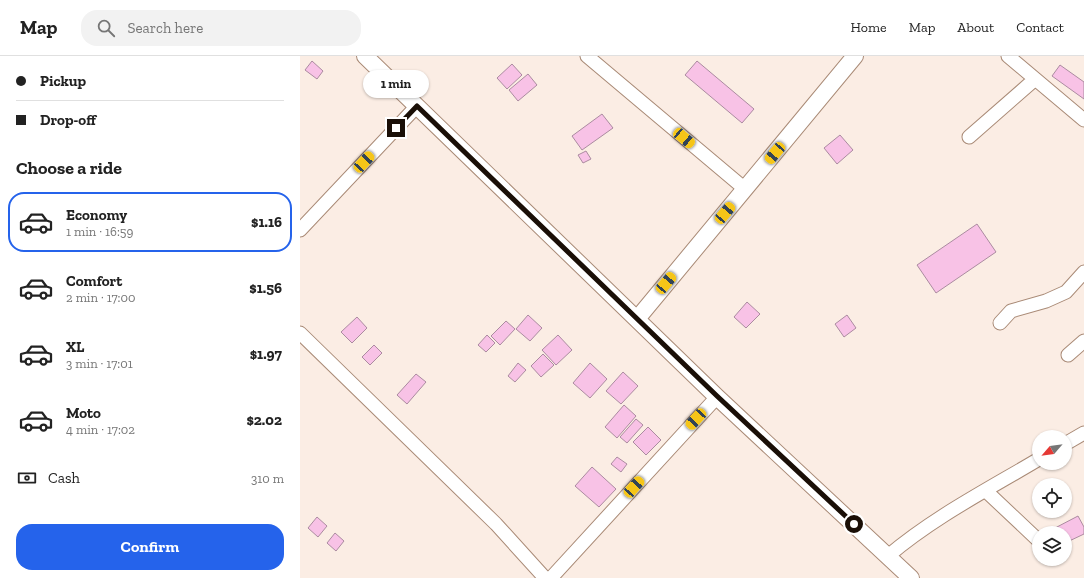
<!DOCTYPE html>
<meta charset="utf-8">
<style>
:root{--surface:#fff;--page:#f2f2f2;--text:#222;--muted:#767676;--line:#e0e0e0;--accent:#2563eb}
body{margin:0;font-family:"Zilla Slab",serif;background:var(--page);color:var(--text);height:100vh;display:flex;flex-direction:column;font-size:15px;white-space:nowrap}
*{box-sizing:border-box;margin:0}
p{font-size:13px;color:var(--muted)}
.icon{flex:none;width:22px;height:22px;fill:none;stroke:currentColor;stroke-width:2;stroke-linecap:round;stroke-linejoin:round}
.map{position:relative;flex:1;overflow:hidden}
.details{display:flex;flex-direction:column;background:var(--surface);width:300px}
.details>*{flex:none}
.hud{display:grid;align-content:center;height:88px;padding:0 16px;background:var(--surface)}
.needle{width:26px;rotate:242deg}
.buttons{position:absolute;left:732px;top:374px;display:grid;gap:8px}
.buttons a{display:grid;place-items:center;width:40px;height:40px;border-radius:50%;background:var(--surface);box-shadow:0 1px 3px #0004;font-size:20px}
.end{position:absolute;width:18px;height:18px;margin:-9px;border:5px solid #1a0f07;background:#fff;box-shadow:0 0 0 2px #fff}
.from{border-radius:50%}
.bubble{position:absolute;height:28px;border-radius:14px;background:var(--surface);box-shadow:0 1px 3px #0004;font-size:13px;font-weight:700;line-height:28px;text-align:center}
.car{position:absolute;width:12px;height:24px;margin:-12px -6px;border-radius:5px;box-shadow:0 0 3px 1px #0007;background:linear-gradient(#f5c518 24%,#345 0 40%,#f5c518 0 76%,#345 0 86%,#f5c518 0)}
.hud b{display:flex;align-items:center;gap:14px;height:38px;font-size:15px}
.hud b+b{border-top:1px solid var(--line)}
.hud i{width:10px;height:10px;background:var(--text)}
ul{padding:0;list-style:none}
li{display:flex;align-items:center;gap:12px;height:60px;margin:0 8px 6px;padding:0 8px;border:2px solid transparent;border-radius:16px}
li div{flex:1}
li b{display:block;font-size:15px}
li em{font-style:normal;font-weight:700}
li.selected{border-color:var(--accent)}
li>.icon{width:36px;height:36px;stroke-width:1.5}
h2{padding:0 16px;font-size:18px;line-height:48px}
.pay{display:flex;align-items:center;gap:10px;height:44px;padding:0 16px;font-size:15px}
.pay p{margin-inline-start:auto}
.primary-button{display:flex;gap:8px;margin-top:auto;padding:8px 16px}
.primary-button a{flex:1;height:46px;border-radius:16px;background:var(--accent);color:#fff;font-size:16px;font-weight:700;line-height:46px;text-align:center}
header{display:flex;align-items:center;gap:24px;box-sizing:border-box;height:56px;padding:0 20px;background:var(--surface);border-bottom:1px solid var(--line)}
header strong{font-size:19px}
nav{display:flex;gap:22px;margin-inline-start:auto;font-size:14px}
.search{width:280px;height:36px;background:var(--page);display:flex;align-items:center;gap:10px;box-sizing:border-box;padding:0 14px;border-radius:16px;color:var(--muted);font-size:15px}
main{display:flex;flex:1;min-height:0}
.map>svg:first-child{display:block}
.building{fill:#f8c2e6;stroke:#ab8ba0}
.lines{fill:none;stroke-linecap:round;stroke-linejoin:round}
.minor-casing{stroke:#a98a76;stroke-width:15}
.tertiary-casing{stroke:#a98a76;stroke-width:18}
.minor{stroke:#fff;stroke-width:13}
.tertiary{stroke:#fff;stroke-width:16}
.route{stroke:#1a0f07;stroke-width:5}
</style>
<header>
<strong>Map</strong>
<div class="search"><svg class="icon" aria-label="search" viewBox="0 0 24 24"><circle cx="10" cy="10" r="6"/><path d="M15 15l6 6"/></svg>Search here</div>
<nav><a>Home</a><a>Map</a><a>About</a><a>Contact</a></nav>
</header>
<main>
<section class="details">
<div class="hud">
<b><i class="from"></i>Pickup</b>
<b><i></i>Drop-off</b>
</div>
<h2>Choose a ride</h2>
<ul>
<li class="selected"><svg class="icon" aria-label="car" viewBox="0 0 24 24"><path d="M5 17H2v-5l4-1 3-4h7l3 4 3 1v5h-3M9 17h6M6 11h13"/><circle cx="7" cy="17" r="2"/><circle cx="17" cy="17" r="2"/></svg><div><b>Economy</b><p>1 min · 16:59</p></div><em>$1.16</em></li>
<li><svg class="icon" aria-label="car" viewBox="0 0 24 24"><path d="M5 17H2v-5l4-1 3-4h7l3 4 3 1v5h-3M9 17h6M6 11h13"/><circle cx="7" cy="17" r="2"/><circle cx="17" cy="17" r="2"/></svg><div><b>Comfort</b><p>2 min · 17:00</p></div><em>$1.56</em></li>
<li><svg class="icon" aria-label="car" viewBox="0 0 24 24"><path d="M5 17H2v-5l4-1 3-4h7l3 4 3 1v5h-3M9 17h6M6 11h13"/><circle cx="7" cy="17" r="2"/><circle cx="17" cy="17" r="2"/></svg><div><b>XL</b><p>3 min · 17:01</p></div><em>$1.97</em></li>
<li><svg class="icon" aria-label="car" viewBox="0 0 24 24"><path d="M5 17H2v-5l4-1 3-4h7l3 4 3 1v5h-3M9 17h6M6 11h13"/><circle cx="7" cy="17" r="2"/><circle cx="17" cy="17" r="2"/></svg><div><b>Moto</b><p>4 min · 17:02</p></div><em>$2.02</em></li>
</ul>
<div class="pay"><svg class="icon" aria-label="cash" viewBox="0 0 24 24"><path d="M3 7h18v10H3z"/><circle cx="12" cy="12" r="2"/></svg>Cash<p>310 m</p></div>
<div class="primary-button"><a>Confirm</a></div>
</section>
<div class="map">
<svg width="784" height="522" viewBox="0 0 784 522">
<rect width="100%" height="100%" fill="#fbede4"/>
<path class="building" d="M 12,5 L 23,15 L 17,23 L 5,14 Z
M 397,5 L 454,53 L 442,67 L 385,19 Z
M 212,8 L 222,19 L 207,33 L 197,22 Z
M 760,9 L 784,26 L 784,43 L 752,20 Z
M 228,18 L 237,29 L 218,45 L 209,34 Z
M 302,58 L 313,72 L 282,94 L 272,80 Z
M 540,79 L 553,94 L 537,108 L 524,92 Z
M 286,95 L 291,103 L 283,107 L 278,99 Z
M 677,168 L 696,196 L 636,237 L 617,209 Z
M 447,246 L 460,258 L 446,272 L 434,261 Z
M 228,259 L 242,272 L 230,285 L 216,273 Z
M 547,259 L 556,272 L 544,281 L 535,268 Z
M 57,261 L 67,272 L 52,287 L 41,276 Z
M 206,265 L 215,273 L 200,289 L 191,280 Z
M 187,279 L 195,287 L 186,296 L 178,289 Z
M 258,279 L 272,294 L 256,309 L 242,294 Z
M 74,289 L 82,297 L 70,309 L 62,301 Z
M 243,298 L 254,309 L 241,321 L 231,310 Z
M 218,307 L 226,314 L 215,326 L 208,320 Z
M 290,307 L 307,323 L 290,342 L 273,327 Z
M 323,316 L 338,330 L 321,348 L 306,335 Z
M 116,318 L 126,326 L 107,348 L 97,339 Z
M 324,349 L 336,360 L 317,382 L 305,371 Z
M 336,363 L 343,369 L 327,387 L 320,381 Z
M 348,371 L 361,384 L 346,399 L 333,386 Z
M 317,401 L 327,408 L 321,416 L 311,408 Z
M 292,411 L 316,433 L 299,451 L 275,430 Z
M 778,460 L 784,471 L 784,478 L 765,487 L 765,477 L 758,477 L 755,472 Z
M 17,461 L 27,470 L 18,481 L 8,472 Z
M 35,477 L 44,485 L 36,495 L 27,487 Z"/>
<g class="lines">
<defs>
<path id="minor" d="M 287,0 L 445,133
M 708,0 L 784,64
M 669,81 L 734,24
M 0,174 L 117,50
M 700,267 L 711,255 L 746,245 L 766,236 L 784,216
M 0,277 L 196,468 L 245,522
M 768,299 L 784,285
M 765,388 L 784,377
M 686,435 L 739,485
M 588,500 C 634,461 687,434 739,403
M 251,522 L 417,341"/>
<path id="tertiary" d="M 65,0 L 417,341 L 611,522
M 337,263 L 555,0"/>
</defs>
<use href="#minor" class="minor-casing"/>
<use href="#tertiary" class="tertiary-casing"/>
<use href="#minor" class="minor"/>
<use href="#tertiary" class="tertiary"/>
</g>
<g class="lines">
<path class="route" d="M 96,72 L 117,50 L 417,340 L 554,468"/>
</g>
</svg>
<div class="buttons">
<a><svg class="needle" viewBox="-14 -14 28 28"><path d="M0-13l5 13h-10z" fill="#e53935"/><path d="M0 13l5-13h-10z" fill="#767676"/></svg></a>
<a><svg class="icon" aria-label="locate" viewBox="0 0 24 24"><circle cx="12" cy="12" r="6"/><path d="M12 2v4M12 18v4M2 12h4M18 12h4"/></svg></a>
<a><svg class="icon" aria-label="layers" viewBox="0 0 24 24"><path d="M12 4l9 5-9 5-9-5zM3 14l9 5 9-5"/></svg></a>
</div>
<i class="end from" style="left:554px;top:468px"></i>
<i class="end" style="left:96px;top:72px"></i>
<div class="bubble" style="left:63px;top:14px;width:66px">1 min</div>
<i class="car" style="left:384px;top:82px;rotate:130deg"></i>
<i class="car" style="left:475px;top:97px;rotate:220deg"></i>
<i class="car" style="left:64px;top:106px;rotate:43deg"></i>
<i class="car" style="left:425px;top:157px;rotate:40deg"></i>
<i class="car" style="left:366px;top:227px;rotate:40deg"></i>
<i class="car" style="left:396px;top:363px;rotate:223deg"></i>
<i class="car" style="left:334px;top:431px;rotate:42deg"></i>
</div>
</main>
